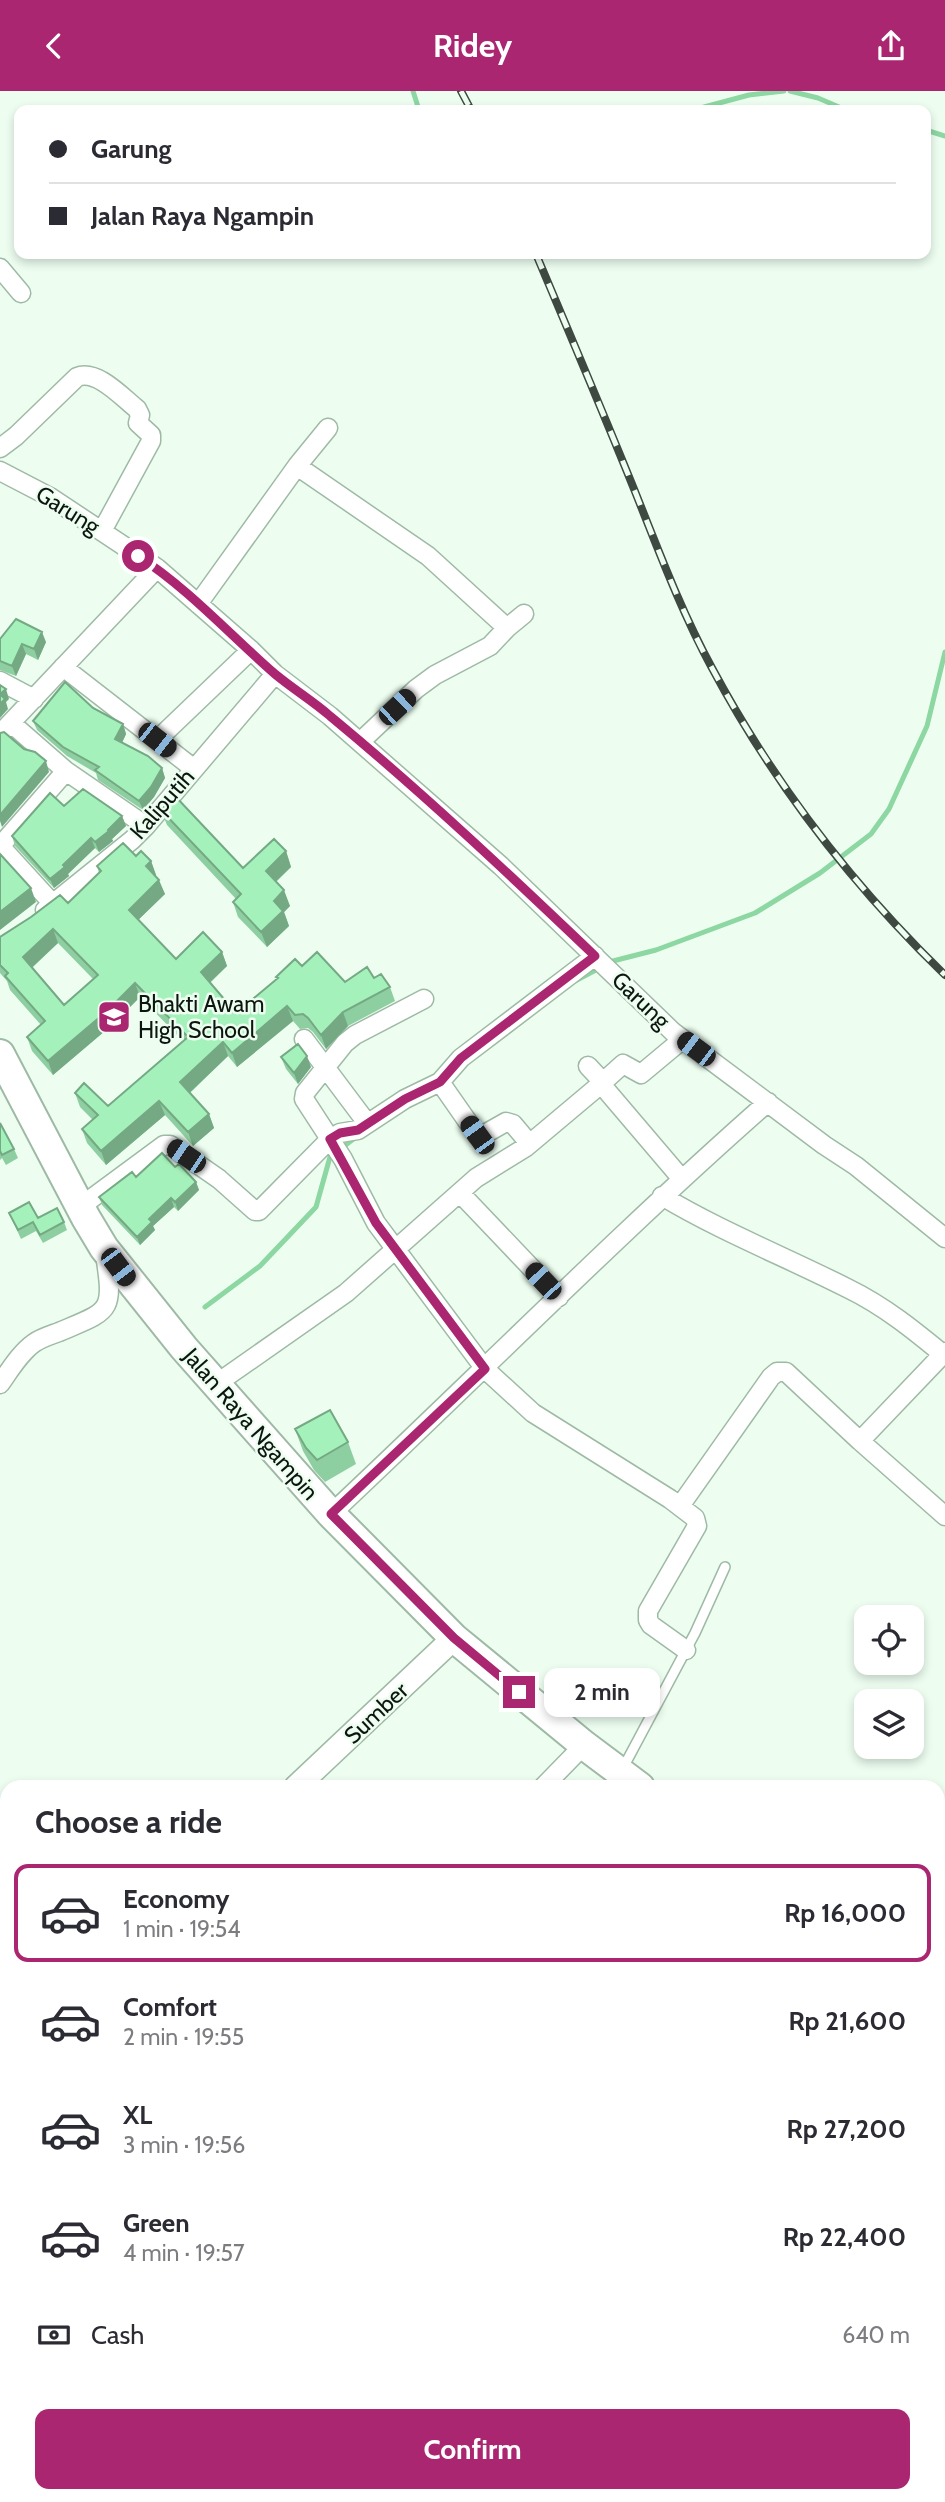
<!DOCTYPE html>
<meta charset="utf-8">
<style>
:root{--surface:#fff;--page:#f2f2f3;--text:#2b2b33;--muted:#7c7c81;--line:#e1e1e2;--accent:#ab2670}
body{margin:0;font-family:Cabin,sans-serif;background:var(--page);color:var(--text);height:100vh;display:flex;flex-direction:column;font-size:26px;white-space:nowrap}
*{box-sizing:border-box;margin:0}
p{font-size:23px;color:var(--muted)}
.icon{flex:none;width:38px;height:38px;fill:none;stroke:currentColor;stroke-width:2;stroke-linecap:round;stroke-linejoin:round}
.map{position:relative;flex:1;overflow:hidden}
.sheet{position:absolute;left:0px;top:1689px;width:945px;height:723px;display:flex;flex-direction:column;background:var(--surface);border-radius:21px 21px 0 0;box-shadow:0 4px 10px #0003}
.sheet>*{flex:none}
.banner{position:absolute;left:14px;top:14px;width:917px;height:154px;border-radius:14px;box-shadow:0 4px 10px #0003;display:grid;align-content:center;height:154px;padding:0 35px;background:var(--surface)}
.fabs{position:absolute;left:854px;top:1514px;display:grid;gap:14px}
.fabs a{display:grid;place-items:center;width:70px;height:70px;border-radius:14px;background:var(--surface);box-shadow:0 4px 10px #0003;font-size:35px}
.end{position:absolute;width:32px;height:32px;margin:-16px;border:9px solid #ab2670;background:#fff;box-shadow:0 0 0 4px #fff}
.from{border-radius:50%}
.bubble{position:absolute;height:49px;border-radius:14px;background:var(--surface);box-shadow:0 4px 10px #0003;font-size:23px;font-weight:700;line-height:49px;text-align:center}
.car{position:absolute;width:21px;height:42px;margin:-21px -10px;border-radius:9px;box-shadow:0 0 5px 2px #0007;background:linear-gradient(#222 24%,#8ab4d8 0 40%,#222 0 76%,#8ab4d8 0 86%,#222 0)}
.banner b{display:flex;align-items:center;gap:24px;height:66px;font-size:26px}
.banner b+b{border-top:2px solid var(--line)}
.banner i{width:18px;height:18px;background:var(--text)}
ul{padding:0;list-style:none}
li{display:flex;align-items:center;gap:21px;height:98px;margin:0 14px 10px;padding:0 21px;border:4px solid transparent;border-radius:14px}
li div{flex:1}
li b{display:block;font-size:26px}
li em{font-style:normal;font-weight:700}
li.current{border-color:var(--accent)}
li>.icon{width:63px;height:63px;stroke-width:1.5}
h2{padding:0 35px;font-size:32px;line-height:84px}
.pay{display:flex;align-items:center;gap:18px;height:77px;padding:0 35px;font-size:26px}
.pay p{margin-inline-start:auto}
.cta{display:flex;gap:14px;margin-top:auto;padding:14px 35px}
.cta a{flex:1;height:80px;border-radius:14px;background:var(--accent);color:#fff;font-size:28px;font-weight:700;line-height:80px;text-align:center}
header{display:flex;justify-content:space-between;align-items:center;height:91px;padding:0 35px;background:var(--accent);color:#fff;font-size:32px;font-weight:700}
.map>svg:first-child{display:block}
.green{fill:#f5bdd5}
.forest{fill:#f2a1c4}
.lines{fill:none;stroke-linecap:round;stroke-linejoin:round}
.stream{stroke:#8cd7a2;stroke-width:5}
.service-casing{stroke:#9ebaa5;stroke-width:12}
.minor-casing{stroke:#9ebaa5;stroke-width:21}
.tertiary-casing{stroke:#9ebaa5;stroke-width:26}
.primary-casing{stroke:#9ebaa5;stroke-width:32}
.service{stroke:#fff;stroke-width:9}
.minor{stroke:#fff;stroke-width:18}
.tertiary{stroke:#fff;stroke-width:23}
.primary{stroke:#fff;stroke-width:28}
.rail-casing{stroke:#3e4a41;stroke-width:8}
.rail{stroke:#edfef1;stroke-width:5;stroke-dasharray:16;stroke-linecap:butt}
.wall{fill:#8ecfa1;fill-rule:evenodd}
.shaded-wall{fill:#74a983}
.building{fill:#a5f1bb;stroke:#74a983;stroke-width:2;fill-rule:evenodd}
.route{stroke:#ab2670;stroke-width:9}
.labels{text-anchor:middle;stroke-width:5;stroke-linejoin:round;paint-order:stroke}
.street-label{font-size:23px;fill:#0c160f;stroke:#edfef1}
.poi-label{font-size:23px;fill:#0c160f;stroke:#edfef1;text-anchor:start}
</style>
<header><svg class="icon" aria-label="back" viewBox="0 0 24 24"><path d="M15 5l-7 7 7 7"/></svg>Ridey<svg class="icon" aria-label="share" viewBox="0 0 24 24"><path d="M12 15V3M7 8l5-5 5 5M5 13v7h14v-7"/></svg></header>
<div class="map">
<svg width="945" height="2411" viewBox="0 0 945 2411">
<rect width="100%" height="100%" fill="#edfef1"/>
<path class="green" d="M 938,2112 L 945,2117 L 945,2326 L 938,2321 Z"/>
<path class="forest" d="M 7,2316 L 7,2404 L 375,2405 L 371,2411 L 0,2411 L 0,2318 Z"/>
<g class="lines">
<path class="stream" d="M 413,0 L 419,19
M 790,0 L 818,7 L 846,19
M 693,19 L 749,4 L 784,0
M 926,39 L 945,45
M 575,890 L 613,870 L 656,859 L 755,822 L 820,782 L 871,743 L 889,718 L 927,635 L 945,561
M 205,1216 L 260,1175 L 316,1116 L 330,1066 L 356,1046
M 824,1696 L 836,1696
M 938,1737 L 945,1742
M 55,2411 L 128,2404"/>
<defs>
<path id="service" d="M 623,1677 L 695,1542 L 725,1476"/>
<path id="minor" d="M 0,177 L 21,202
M 0,357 L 16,345 L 77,286 C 97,278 122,306 137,318 L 140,324 L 138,332 L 151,344 L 151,350 L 102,440
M 297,375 L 328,337
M 0,380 L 50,406 L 157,477 L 251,559 L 275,583 L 330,625 L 501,775 L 673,941 L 824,1054 L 856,1075 L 945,1147
M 198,513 L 297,375 L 428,465 L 507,537 L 490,555 L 435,584 L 416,598 L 360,651
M 507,537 L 524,523
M 63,576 L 157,649 L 251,559
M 0,590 L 34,608
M 11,632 L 66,680 L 146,735
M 0,643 L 157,477
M 157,649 L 193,677
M 53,813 L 2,757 L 2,753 L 66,680
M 45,819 L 132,749 L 146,735 L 275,583
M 424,908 L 355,944 L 345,952 L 305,1002 L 304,1008 L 343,1068 L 376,1132 L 485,1278 L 533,1322 L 670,1408 L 695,1427 L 697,1435 L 648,1520 L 648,1529 L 651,1534 L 686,1559
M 304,948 L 367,1032
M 588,975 L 603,991 L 601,993 L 681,1087
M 440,991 L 477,1044 L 483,1044 L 506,1031 L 513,1033 L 529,1052
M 603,991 L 623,973 L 641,983 L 683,948
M 460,1102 L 559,1206
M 662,1105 C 722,1141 786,1166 849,1198 C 884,1215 915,1240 945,1265
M 80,1116 L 164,1054 L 170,1054 L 219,1088 L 255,1120 L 259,1120 L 330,1048 L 340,1042 L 358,1039 L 405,1008 L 440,991 L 461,967 L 595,865
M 0,1293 C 10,1279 20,1262 34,1252 C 41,1247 51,1244 59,1241 C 111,1219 114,1222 105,1163
M 216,1293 L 346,1202 L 476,1087 L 526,1056 L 601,993
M 860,1350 L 945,1425
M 680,1415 L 771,1286 L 777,1281 L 786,1281 L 860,1350 L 945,1261
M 331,1423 C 477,1286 618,1143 768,1011
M 543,1696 L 584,1654
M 0,1835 L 7,1841
M 4,2206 L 7,2204
M 938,2338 L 945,2343
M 938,2389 L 945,2377
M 578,2404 L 589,2411
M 511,2411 L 516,2404
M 721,2411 L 725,2404
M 826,2411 L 830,2404
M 925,2411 L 929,2404"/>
<path id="tertiary" d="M 296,1696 L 454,1547
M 0,1929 L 7,1924"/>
<path id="primary" d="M 0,963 L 86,1127 L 104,1157 L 184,1257 L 331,1423 L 454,1547 L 584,1654 L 640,1696
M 938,1884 L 945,1888"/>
</defs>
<use href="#service" class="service-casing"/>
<use href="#minor" class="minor-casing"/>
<use href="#tertiary" class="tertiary-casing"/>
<use href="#primary" class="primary-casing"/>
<use href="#service" class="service"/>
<use href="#minor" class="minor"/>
<use href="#tertiary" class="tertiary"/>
<use href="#primary" class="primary"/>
<defs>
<path id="rail" d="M 461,0 L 471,19
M 536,163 C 569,241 602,319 634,398 C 658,458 681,520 712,577 C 773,691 853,795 945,884"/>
</defs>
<use href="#rail" class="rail-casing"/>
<use href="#rail" class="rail"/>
</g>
<path class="wall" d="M 0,548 L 46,551 L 38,569 L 26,563 L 16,585 L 0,579 Z
M 93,617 L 123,633 L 126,643 L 122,652 L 162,677 L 165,687 L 154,706 L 143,719 L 98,689 L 96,682 L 67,665 L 37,639 L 33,630 Z
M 64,715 L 122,725 L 126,735 L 112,748 L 113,750 L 99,761 L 95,757 L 68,783 L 69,785 L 54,797 L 15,755 L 12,745 Z
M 161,719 L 243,777 L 286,760 L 291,776 L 276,791 L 290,815 L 284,821 L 289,835 L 267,856 L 238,826 L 233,811 L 236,808 L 167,734 Z
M 136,765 L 151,770 L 156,784 L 155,785 L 165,803 L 138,829 L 176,868 L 222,861 L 227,875 L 210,892 L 236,922 L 277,888 L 276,886 L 302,875 L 345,891 L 374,887 L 390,896 L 395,910 L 348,935 L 326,958 L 313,941 L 308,937 L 300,938 L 293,930 L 237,976 L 228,965 L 190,1002 L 209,1023 L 214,1037 L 193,1055 L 165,1024 L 106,1074 L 87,1052 L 82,1038 L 93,1029 L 80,1016 L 75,1002 L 108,1015 L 183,950 L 140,906 L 112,934 L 53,984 L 32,960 L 27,946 L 41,934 L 10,899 L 7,890 L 0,882 L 0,846 L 68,812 L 99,782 L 97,775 ZM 58,852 L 93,888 L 64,914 L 32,877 Z
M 281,966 L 311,976 L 298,993 L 286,978 Z
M 0,1032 L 14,1058 L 18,1067 L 6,1074 L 2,1067 L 0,1069 Z
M 175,1076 L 196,1091 L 199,1099 L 178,1120 L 174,1116 L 153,1135 L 155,1139 L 140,1154 L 102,1114 L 99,1106 L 136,1086 Z
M 9,1122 L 64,1131 L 67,1139 L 43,1152 L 36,1140 L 21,1148 Z
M 295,1338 L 348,1351 L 356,1373 L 325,1391 L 314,1379 L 303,1360 Z
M 938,1944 L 945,1947 L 945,1990 L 941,1989 L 938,1995 Z"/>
<path class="shaded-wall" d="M 42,541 L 46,551 L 38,569 L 34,558 Z
M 22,553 L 26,563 L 16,585 L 12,575 Z
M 6,598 L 9,608 L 6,611 L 8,618 L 0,627 L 0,603 Z
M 123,633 L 126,643 L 119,658 L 115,648 Z
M 46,670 L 49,681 L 2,736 L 0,730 L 0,724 Z
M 162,677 L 165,687 L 154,706 L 143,719 L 139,710 Z
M 122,725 L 126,735 L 112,748 L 113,750 L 99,761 L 95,751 Z
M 91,747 L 95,757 L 68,783 L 69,785 L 54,797 L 50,788 Z
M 286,760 L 291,776 L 271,795 L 266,780 Z
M 151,770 L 156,784 L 151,789 L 146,775 Z
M 159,789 L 165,803 L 134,833 L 129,819 Z
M 31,797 L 36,811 L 0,839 L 0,821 Z
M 284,799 L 290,815 L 284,821 L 289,835 L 267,856 L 261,841 L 274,810 Z
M 53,838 L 58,852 L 28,880 L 23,866 Z
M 222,861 L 227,875 L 206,895 L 201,881 Z
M 135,892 L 140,906 L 112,934 L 53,984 L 48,970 Z
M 287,915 L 293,930 L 237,976 L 232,962 Z
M 343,921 L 348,935 L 326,958 L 321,944 Z
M 223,951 L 228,965 L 186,1005 L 180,991 Z
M 307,965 L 311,976 L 298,993 L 294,982 Z
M 159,1010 L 165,1024 L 106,1074 L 101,1060 Z
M 209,1023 L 214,1037 L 193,1055 L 188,1041 Z
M 196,1091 L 199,1099 L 178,1120 L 175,1111 Z
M 171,1107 L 174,1116 L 153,1135 L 155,1139 L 140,1154 L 137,1146 L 149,1128 Z
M 938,1979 L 941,1989 L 938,1995 Z"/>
<path class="building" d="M 16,528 L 42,541 L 34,558 L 22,553 L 12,575 L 0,570 L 0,548 Z
M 65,591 L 93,617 L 123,633 L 115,648 L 148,665 L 162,677 L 151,696 L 139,710 L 95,679 L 99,676 L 63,656 L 33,630 Z
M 0,594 L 6,598 L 0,603 L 5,608 L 0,613 Z
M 4,641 L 24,658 L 35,661 L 46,670 L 0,724 L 0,642 Z
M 83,698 L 122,725 L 108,739 L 109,740 L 95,751 L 91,747 L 63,774 L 65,776 L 50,788 L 12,745 L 50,702 L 64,715 Z
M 175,705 L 243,777 L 274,748 L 286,760 L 266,780 L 284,799 L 274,810 L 283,820 L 261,841 L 233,811 L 241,803 L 161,719 Z
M 123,752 L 136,765 L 141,760 L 151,770 L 146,775 L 159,789 L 129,819 L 176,868 L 203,841 L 222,861 L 201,881 L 236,922 L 278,887 L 276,886 L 295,868 L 302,875 L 317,861 L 345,891 L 367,876 L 374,887 L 381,883 L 390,896 L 343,921 L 321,944 L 308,927 L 303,923 L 295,924 L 287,915 L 232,962 L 223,951 L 180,991 L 209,1023 L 188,1041 L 159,1010 L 101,1060 L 82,1038 L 98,1024 L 75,1002 L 84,992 L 108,1015 L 188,946 L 135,892 L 107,920 L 48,970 L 27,946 L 45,930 L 5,885 L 8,882 L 0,874 L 0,846 L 31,826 L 60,804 L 68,812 L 101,780 L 97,775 ZM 53,838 L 98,884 L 64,914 L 23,866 Z
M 0,763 L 31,797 L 0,821 Z
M 298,953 L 307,965 L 294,982 L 281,966 Z
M 0,1032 L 14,1058 L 2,1064 L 0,1060 Z
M 162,1062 L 175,1076 L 179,1073 L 196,1091 L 175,1111 L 171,1107 L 149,1128 L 152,1131 L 137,1146 L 99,1106 L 132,1081 L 136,1086 Z
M 29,1111 L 38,1127 L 57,1117 L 64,1131 L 40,1144 L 33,1131 L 18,1139 L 9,1122 Z
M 330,1319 L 348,1351 L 317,1369 L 306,1357 L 295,1338 Z
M 938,1944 L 945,1947 L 945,1976 L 938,1973 Z"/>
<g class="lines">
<path class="route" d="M 138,465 C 189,498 230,544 275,583 C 293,598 313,610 330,625 C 422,701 509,783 595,865 L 461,967 L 440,991 L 405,1008 L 358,1039 L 340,1042 L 330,1048 L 376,1132 L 485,1278 L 331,1423 L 454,1547 L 519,1601"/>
</g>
<defs>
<symbol id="school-square" viewBox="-11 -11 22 22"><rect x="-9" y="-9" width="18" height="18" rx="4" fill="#ab2670" stroke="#edfef1"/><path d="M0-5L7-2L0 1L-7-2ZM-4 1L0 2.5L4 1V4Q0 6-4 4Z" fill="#fff"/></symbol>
</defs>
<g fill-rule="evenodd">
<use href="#school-square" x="95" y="907" width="38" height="38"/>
</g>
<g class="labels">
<g class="street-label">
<text transform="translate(68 419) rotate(32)" y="8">Garung</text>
<text transform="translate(162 713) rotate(-49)" y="8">Kaliputih</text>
<text transform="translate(641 909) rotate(44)" y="8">Garung</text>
<text transform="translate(251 1333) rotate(49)" y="8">Jalan Raya Ngampin</text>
<text transform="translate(376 1622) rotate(-43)" y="8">Sumber</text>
</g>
<g class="poi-label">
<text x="138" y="921">Bhakti Awam<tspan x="138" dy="26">High School</tspan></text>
</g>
</g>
</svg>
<div class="fabs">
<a><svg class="icon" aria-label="locate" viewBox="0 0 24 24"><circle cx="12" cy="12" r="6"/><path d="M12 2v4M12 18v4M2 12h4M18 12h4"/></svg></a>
<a><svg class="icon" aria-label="layers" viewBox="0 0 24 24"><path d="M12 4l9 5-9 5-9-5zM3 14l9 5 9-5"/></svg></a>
</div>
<i class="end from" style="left:138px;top:465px"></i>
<i class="end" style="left:519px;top:1601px"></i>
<div class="bubble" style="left:544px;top:1577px;width:116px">2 min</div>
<i class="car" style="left:397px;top:616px;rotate:47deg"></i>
<i class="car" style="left:157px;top:649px;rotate:128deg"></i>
<i class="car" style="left:696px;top:958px;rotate:307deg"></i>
<i class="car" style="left:477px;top:1044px;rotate:324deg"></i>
<i class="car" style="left:186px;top:1065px;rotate:304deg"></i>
<i class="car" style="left:118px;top:1176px;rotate:143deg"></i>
<i class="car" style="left:543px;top:1190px;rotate:317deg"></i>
<div class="banner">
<b><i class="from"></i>Garung</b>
<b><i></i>Jalan Raya Ngampin</b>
</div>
<section class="sheet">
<h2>Choose a ride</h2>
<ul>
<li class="current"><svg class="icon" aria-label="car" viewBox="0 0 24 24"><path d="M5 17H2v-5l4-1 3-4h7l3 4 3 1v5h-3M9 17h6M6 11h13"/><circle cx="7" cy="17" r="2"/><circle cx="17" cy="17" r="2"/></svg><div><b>Economy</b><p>1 min · 19:54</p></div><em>Rp 16,000</em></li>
<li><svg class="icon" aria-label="car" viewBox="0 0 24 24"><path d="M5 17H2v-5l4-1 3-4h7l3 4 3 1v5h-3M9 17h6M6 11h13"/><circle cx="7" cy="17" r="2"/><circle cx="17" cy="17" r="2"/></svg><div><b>Comfort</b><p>2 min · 19:55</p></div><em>Rp 21,600</em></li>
<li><svg class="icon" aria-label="car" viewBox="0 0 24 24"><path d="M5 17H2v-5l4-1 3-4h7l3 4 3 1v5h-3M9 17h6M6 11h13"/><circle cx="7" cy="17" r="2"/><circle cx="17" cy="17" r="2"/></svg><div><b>XL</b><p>3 min · 19:56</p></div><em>Rp 27,200</em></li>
<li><svg class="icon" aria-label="car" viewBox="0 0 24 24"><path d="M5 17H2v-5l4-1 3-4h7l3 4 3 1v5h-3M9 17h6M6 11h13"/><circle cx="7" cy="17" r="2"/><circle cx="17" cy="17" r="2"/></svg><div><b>Green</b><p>4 min · 19:57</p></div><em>Rp 22,400</em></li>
</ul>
<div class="pay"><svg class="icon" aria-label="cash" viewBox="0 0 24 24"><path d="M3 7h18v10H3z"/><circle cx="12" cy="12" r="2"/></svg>Cash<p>640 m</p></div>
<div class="cta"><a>Confirm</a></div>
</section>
</div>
